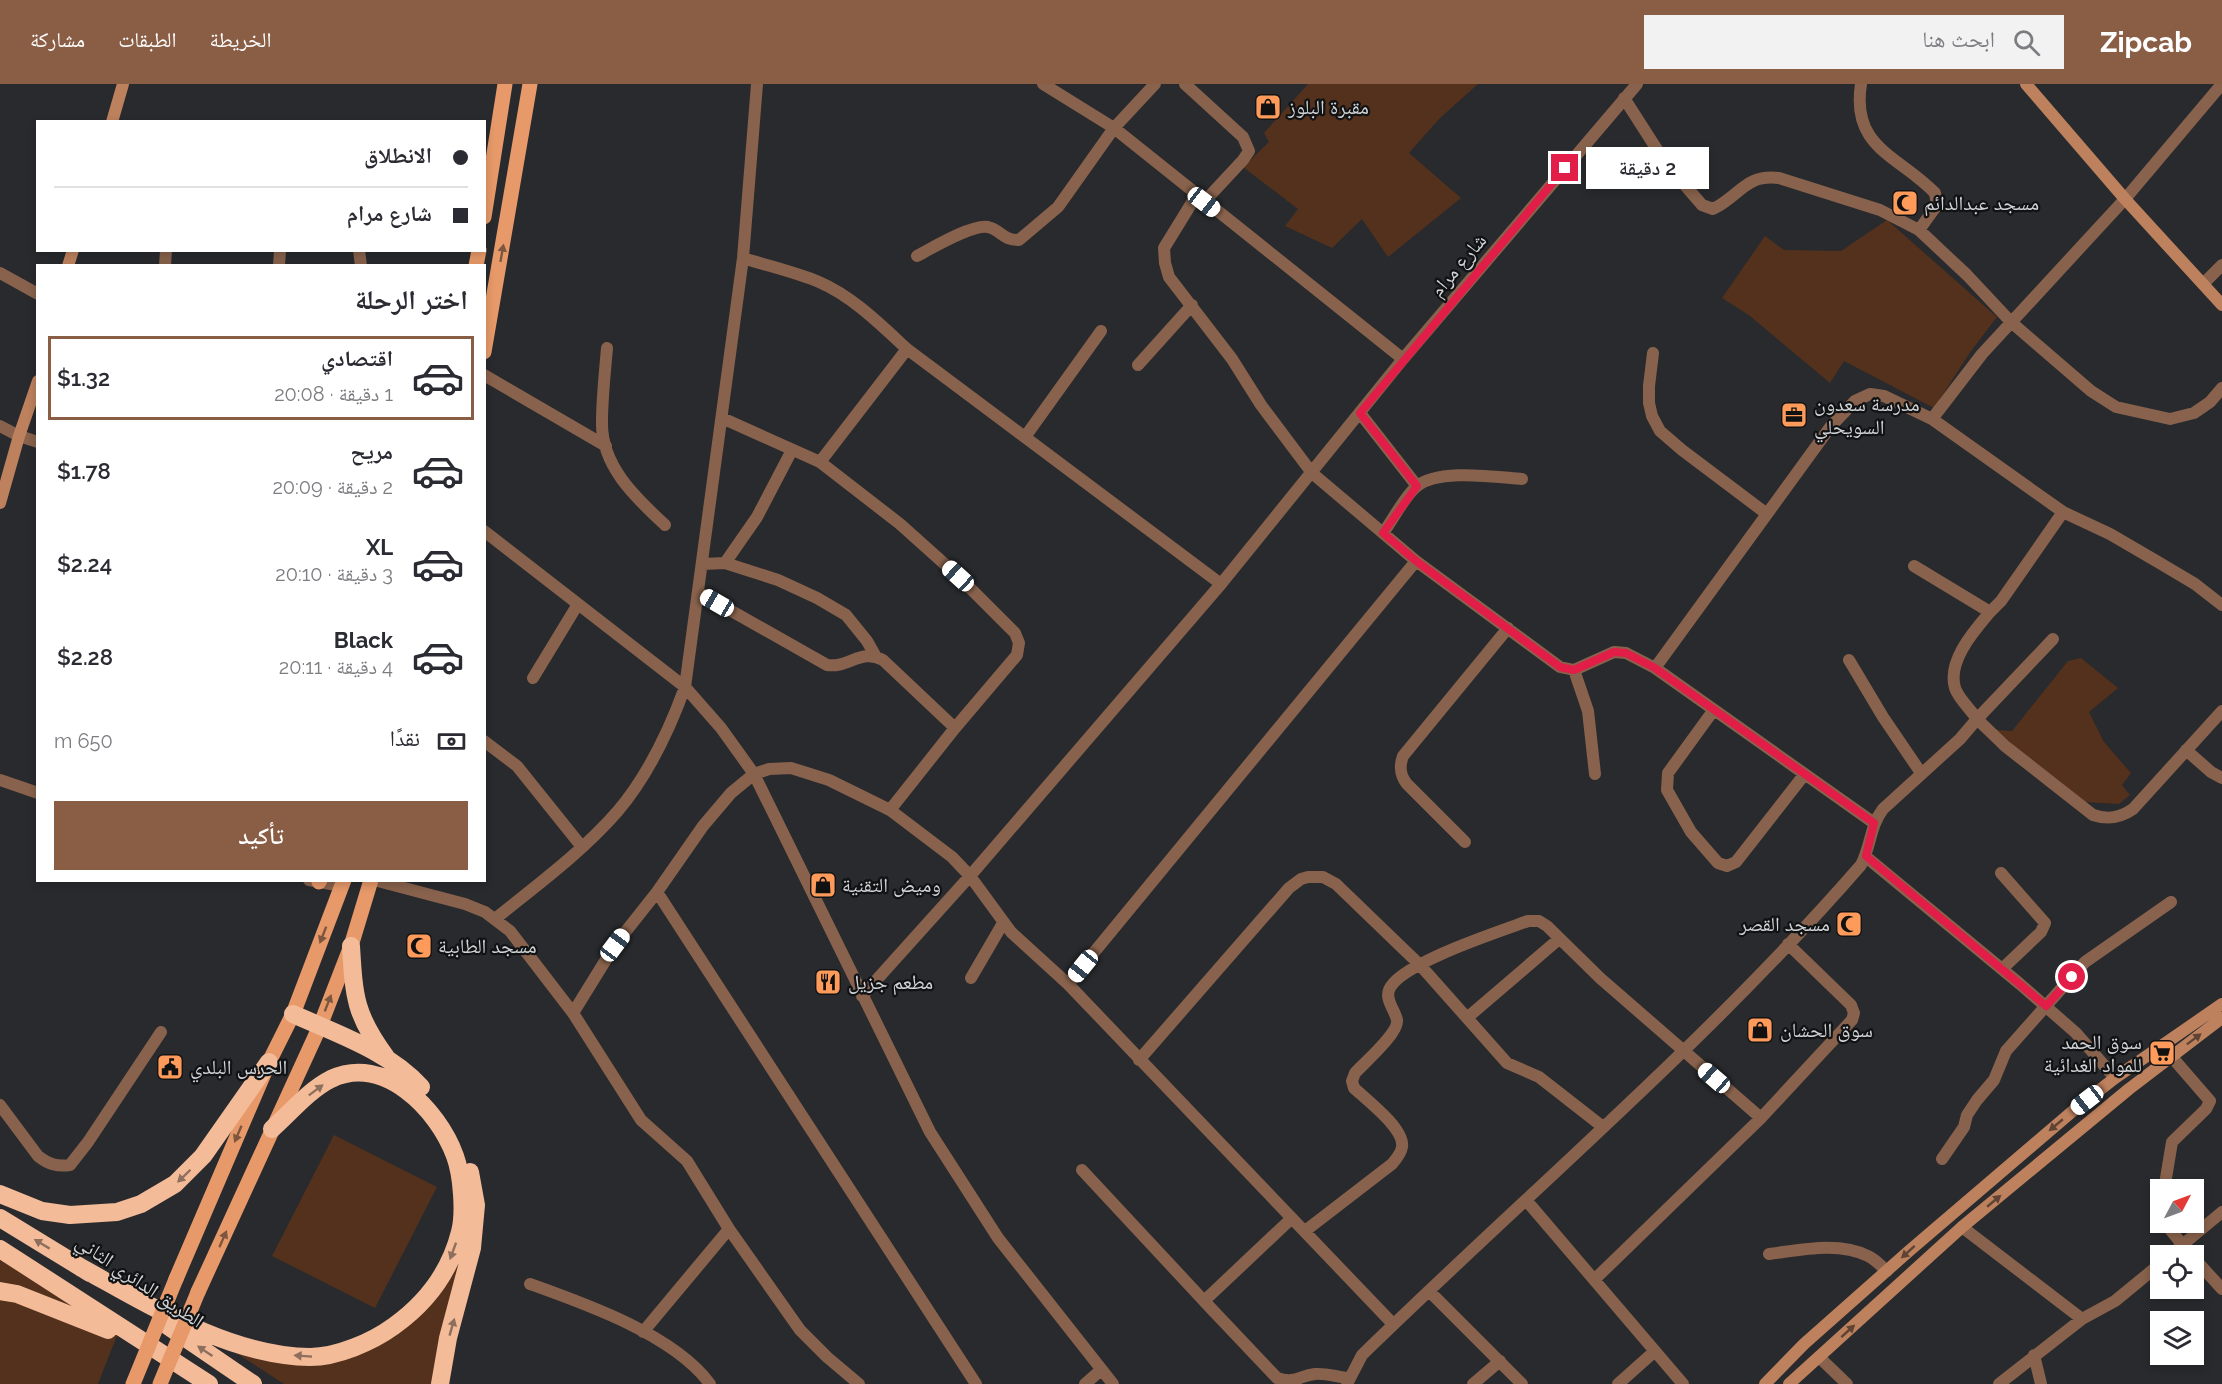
<!DOCTYPE html>
<html lang="ar">
<meta charset="utf-8">
<style>
:root{--surface:#fff;--page:#f2f2f3;--text:#2b2b33;--muted:#7c7c81;--line:#e1e1e2;--accent:#8a5d45}
body{margin:0;font-family:Raleway,"Noto Naskh Arabic",sans-serif;background:var(--page);color:var(--text);direction:rtl;height:100vh;display:flex;flex-direction:column;font-size:22px;white-space:nowrap}
*{box-sizing:border-box;margin:0}
p{font-size:20px;color:var(--muted)}
.icon{flex:none;width:33px;height:33px;fill:none;stroke:currentColor;stroke-width:2;stroke-linecap:round;stroke-linejoin:round}
.map{position:relative;flex:1;overflow:hidden;direction:ltr}
.side{position:absolute;left:36px;top:180px;width:450px;height:618px;display:flex;flex-direction:column;background:var(--surface);border-radius:0px;box-shadow:0 3px 9px #0003;direction:rtl}
.side>*{flex:none}
.banner{position:absolute;left:36px;top:36px;width:450px;height:132px;border-radius:0px;box-shadow:0 3px 9px #0003;direction:rtl;display:grid;align-content:center;height:132px;padding:0 18px;background:var(--surface)}
.needle{width:39px;rotate:49deg}
.fabs{position:absolute;left:2150px;top:1095px;display:grid;gap:12px}
.fabs a{display:grid;place-items:center;width:54px;height:54px;border-radius:0px;background:var(--surface);box-shadow:0 3px 9px #0003;font-size:30px}
.end{position:absolute;width:27px;height:27px;margin:-14px;border:8px solid #e11d48;background:#fff;box-shadow:0 0 0 3px #fff}
.from{border-radius:50%}
.bubble{position:absolute;height:42px;border-radius:0px;background:var(--surface);box-shadow:0 3px 9px #0003;font-size:20px;font-weight:600;line-height:42px;text-align:center;direction:rtl}
.car{position:absolute;width:18px;height:36px;margin:-18px -9px;border-radius:8px;box-shadow:0 0 4px 2px #0007;background:linear-gradient(#fff 24%,#345 0 40%,#fff 0 76%,#345 0 86%,#fff 0)}
.banner b{display:flex;align-items:center;gap:21px;height:57px;font-size:22px}
.banner b+b{border-top:2px solid var(--line)}
.banner i{width:15px;height:15px;background:var(--text)}
ul{padding:0;list-style:none}
li{display:flex;align-items:center;gap:18px;height:84px;margin:0 12px 9px;padding:0 6px;border:3px solid transparent;border-radius:0px}
li div{flex:1}
li b{display:block;font-size:22px}
li em{font-style:normal;font-weight:600}
li.current{border-color:var(--accent)}
li>.icon{width:54px;height:54px;stroke-width:1.5}
h2{padding:0 18px;font-size:27px;line-height:72px}
.pay{display:flex;align-items:center;gap:15px;height:66px;padding:0 18px;font-size:22px}
.pay p{margin-inline-start:auto}
.cta{display:flex;gap:12px;margin-top:auto;padding:12px 18px}
.cta a{flex:1;height:69px;border-radius:0px;background:var(--accent);color:#fff;font-size:24px;font-weight:600;line-height:69px;text-align:center}
header{display:flex;align-items:center;gap:36px;box-sizing:border-box;height:84px;padding:0 30px;background:var(--accent);color:#fff}
header strong{font-size:28px}
nav{display:flex;gap:33px;margin-inline-start:auto;font-size:21px}
.search{width:420px;height:54px;background:var(--page);display:flex;align-items:center;gap:15px;box-sizing:border-box;padding:0 21px;border-radius:0px;color:var(--muted);font-size:22px}
.map>svg:first-child{display:block}
.green{fill:#53311c}
.lines{fill:none;stroke-linecap:round;stroke-linejoin:round}
.street{stroke:#88624c;stroke-width:12}
.secondary{stroke:#be815d;stroke-width:12}
.primary{stroke:#e79969;stroke-width:15}
.highway{stroke:#f4bb99;stroke-width:18}
.primary-bridge{stroke:#e79969;stroke-width:15}
.oneway{fill:#7c563e}
.oneway2{fill:#5f4435}
.oneway3{fill:#8e6f5d}
.route{stroke:#e11d48;stroke-width:8}
.labels{text-anchor:middle;stroke-width:4.5;stroke-linejoin:round;paint-order:stroke}
.poi-label{font-size:20px;fill:#d1d3d5;stroke:#111214;text-anchor:start}
.street-label{font-size:20px;fill:#d1d3d5;stroke:#111214}
</style>
<header>
<strong>Zipcab</strong>
<div class="search"><svg class="icon" aria-label="search" viewBox="0 0 24 24"><circle cx="10" cy="10" r="6"/><path d="M15 15l6 6"/></svg>ابحث هنا</div>
<nav><a>الخريطة</a><a>الطبقات</a><a>مشاركة</a></nav>
</header>
<div class="map">
<svg width="2222" height="1300" viewBox="0 0 2222 1300">
<rect width="100%" height="100%" fill="#282a2d"/>
<path class="green" d="M 1308,0 L 1478,0 L 1439,35 L 1409,69 L 1461,114 L 1388,173 L 1362,135 L 1332,164 L 1285,142 L 1298,125 L 1243,83 L 1269,58 L 1264,49 Z
M 1887,136 L 1997,233 L 1971,267 L 1934,324 L 1844,277 L 1830,299 L 1750,232 L 1722,214 L 1765,152 L 1784,166 L 1841,167 Z
M 2081,574 L 2118,604 L 2089,628 L 2104,658 L 2131,689 L 2122,701 L 2130,711 L 2119,720 L 2085,718 L 2053,699 L 1996,646 L 2012,647 L 2068,577 Z
M 334,1051 L 437,1103 L 375,1224 L 272,1172 Z
M 468,1128 L 440,1300 L 284,1300 L 206,1249 L 312,1273 L 412,1228 Z
M 0,1166 L 124,1245 L 116,1254 L 98,1300 L 0,1300 Z"/>
<g class="lines">
<path class="street" d="M 1043,0 L 1114,44 L 1403,275
M 1185,0 L 1243,53 L 1249,67 L 1243,76 L 1204,118
M 1861,0 C 1851,64 1898,71 1935,109 L 1937,121 L 1919,146
M 1624,14 L 1665,78 L 1702,121 L 1713,125 C 1741,111 1745,90 1779,94 L 1880,126 L 1919,146 L 1967,191 L 2011,238 L 2091,307 L 2116,323 L 2170,335 L 2194,329 L 2210,318 L 2222,304
M 1196,112 L 1164,164 L 1165,179 L 1169,193 L 1232,275 L 1261,321 L 1312,389 L 1416,477 L 1560,583 L 1574,586 L 1614,568 L 1626,569 L 1655,584 L 1874,739
M 359,166 L 361,182
M 917,172 C 932,164 972,140 988,143 C 1001,146 1002,156 1019,156 L 1058,123 L 1114,44 L 1155,0
M 743,174 C 768,182 795,188 819,198 C 852,212 881,241 907,265 L 1221,500
M 165,182 L 166,166
M 279,182 L 280,166
M 0,189 L 38,210
M 2203,200 L 2222,181
M 607,264 C 605,288 602,314 602,338 C 601,382 636,414 665,441
M 1653,269 L 1649,302 L 1649,319 L 1652,332 L 1660,347 L 1682,366 L 1767,430
M 1138,281 L 1192,221
M 484,291 L 606,362
M 1360,329 L 1417,402
M 722,334 L 820,378 L 900,440 L 958,492 L 1015,549 L 1019,559 L 1017,571 L 955,644 L 890,726
M 1932,335 L 1982,270 L 2125,115 L 2222,0
M 0,342 L 19,352 L 38,358
M 1025,353 L 1101,247
M 820,378 L 907,265
M 484,447 L 685,603 L 721,644 L 754,690 L 930,1048 L 998,1154 L 1113,1300
M 1383,449 C 1393,436 1404,413 1416,403 C 1437,384 1495,393 1522,395
M 725,479 L 757,433 L 792,366
M 703,480 L 725,479 L 778,496 L 817,514 L 846,531 L 867,557 L 876,573
M 1914,482 L 1990,528 L 2001,517 L 2063,428
M 698,508 L 827,581 C 850,584 860,564 883,576 L 955,644
M 1990,528 C 1974,547 1947,577 1955,604 C 1958,614 1971,626 1977,635 L 2053,555
M 1849,576 L 1883,633 L 1921,689
M 1655,584 L 1831,342 L 1855,317 L 1870,310 L 1884,312 L 1932,335 L 2063,428 L 2110,450 L 2158,478 L 2195,500 L 2222,521
M 1574,586 L 1588,627 L 1595,690
M 533,594 L 578,520
M 1713,627 L 1668,689 L 1667,706 L 1691,748 L 1718,779 L 1727,782 L 1736,778 L 1804,691
M 484,657 L 517,682 L 582,763
M 2186,666 L 2211,688 L 2222,694
M 0,696 L 38,709
M 1465,758 L 1407,700 C 1400,691 1399,683 1403,672 L 1508,544
M 1865,772 L 2020,900 L 2076,949 L 2115,994
M 2001,789 L 2045,839 L 2041,848 L 2002,885
M 309,796 L 342,802
M 374,796 L 465,820 L 485,828 L 510,847 L 573,929 L 641,1036 L 687,1077 L 729,1145 L 800,1246 L 827,1273 L 859,1300
M 495,835 C 537,801 581,769 617,728 C 647,693 669,647 685,603 L 743,174 L 757,0
M 971,894 L 1003,839
M 1068,900 L 1416,477
M 862,912 L 970,792 L 1221,500 L 1403,275 L 1637,0
M 573,929 L 615,861 L 657,808
M 1468,933 L 1559,855
M 1139,976 L 1289,804 L 1301,795 L 1308,793 L 1323,793 L 1336,800 L 1420,881 L 1507,979 L 1539,993 L 1603,1043
M 0,1021 L 38,1072 C 48,1080 57,1083 70,1081 L 88,1058 L 161,948
M 1942,1075 L 1964,1043 L 1967,1031 L 1977,1016 L 1994,996 L 2006,967 L 2029,941 L 2085,878 L 2171,818
M 1082,1086 L 1204,1217
M 2164,1106 L 2172,1058 L 2206,1025 L 2210,1017 L 2171,972
M 1526,1116 L 1683,1300
M 1292,1134 L 1204,1217 L 1277,1294 C 1295,1300 1299,1292 1315,1290 C 1325,1289 1338,1293 1348,1294
M 2164,1138 L 2186,1165
M 1962,1143 L 2082,1235
M 1305,1147 L 1392,1080 C 1396,1075 1401,1070 1402,1063 C 1405,1045 1367,1016 1354,1004 L 1352,997 L 1355,989 C 1364,979 1399,949 1397,936 C 1395,926 1385,916 1389,906 C 1398,880 1501,847 1528,837 L 1539,837 L 1547,842 L 1600,894 L 1761,1034
M 1769,1170 C 1800,1166 1839,1157 1868,1172 C 1875,1175 1881,1182 1887,1187
M 2169,1172 L 2222,1128
M 2193,1173 L 2222,1205
M 1594,1196 L 1761,1034 L 1852,936 L 1854,929 L 1851,921 L 1788,860
M 530,1200 C 586,1220 674,1251 710,1300
M 1429,1207 L 1522,1300
M 643,1248 L 729,1145
M 2034,1271 L 2041,1300
M 1819,1273 L 1847,1300
M 976,1300 L 657,808 L 703,742 L 731,709 L 754,690 L 769,685 L 791,684 L 829,696 L 890,726 L 952,773 L 970,792 L 1011,848 L 1068,900 L 1393,1240
M 1085,1300 L 1101,1286
M 1347,1300 L 1362,1271 C 1529,1108 1708,957 1861,781 C 1871,762 1870,742 1883,725 L 1960,655 L 1977,635 L 2005,662 L 2093,731 C 2108,736 2120,734 2133,725 L 2222,627
M 1473,1300 L 1500,1277
M 1618,1300 L 1655,1267
M 1999,1300 L 2082,1235 L 2115,1217 L 2160,1180"/>
<path class="secondary" d="M 2026,0 L 2125,115 L 2222,221
M 112,38 L 123,0
M 68,182 L 73,166
M 0,419 L 19,352 L 38,297
M 1765,1300 L 1804,1260 L 1909,1167 L 2074,1026 L 2115,994 L 2222,920
M 1789,1300 L 1962,1143 L 2129,1005 L 2222,934"/>
<path class="primary" d="M 484,133 L 505,0
M 476,182 L 479,166
M 484,268 L 530,0
M 319,798 L 320,796
M 176,1195 L 269,978 L 293,930 L 344,796
M 198,1208 L 320,942 L 351,862 L 371,796"/>
<path class="highway" d="M 351,862 C 354,913 355,931 386,973
M 293,930 C 335,949 389,967 421,1003
M 0,1110 L 42,1127 L 70,1131 L 117,1128 L 141,1120 L 175,1100 L 203,1072 L 269,978
M 0,1134 L 90,1189
M 0,1165 L 209,1300
M 80,1183 C 149,1221 229,1272 310,1273 C 337,1273 372,1258 394,1242 C 426,1219 450,1188 460,1148 C 465,1129 462,1091 455,1072 C 438,1025 384,970 331,995 C 309,1006 290,1029 272,1045
M 0,1207 L 17,1210 L 108,1246
M 168,1242 L 253,1300
M 440,1300 L 448,1254 L 472,1164 L 476,1121 L 470,1088"/>
<path class="primary-bridge" d="M 133,1300 L 176,1195
M 160,1300 L 198,1208"/>
</g>
<defs><path id="oneway-solid" d="M-6-.8H1V-3.2L6.5 0L1 3.2V.8H-6Z" transform="scale(1.5)"/></defs>
<g class="oneway">
<use href="#oneway-solid" transform="translate(502 169) rotate(-80)"/>
<use href="#oneway-solid" transform="translate(323 851) rotate(111)"/>
<use href="#oneway-solid" transform="translate(328 919) rotate(-69)"/>
<use href="#oneway-solid" transform="translate(238 1050) rotate(113)"/>
<use href="#oneway-solid" transform="translate(223 1155) rotate(-66)"/>
</g>
<g class="oneway2">
<use href="#oneway-solid" transform="translate(2194 955) rotate(-37)"/>
<use href="#oneway-solid" transform="translate(2056 1041) rotate(140)"/>
<use href="#oneway-solid" transform="translate(1994 1117) rotate(-40)"/>
<use href="#oneway-solid" transform="translate(1908 1168) rotate(138)"/>
<use href="#oneway-solid" transform="translate(1848 1247) rotate(-42)"/>
</g>
<g class="oneway3">
<use href="#oneway-solid" transform="translate(316 1006) rotate(-37)"/>
<use href="#oneway-solid" transform="translate(184 1092) rotate(136)"/>
<use href="#oneway-solid" transform="translate(42 1160) rotate(-149)"/>
<use href="#oneway-solid" transform="translate(453 1167) rotate(110)"/>
<use href="#oneway-solid" transform="translate(452 1243) rotate(-74)"/>
<use href="#oneway-solid" transform="translate(205 1267) rotate(-146)"/>
<use href="#oneway-solid" transform="translate(303 1272) rotate(-176)"/>
</g>
<g class="lines">
<path class="route" d="M 1565,84 L 1360,329 L 1417,402 L 1383,449 L 1416,477 L 1560,583 L 1574,586 L 1614,568 L 1626,569 L 1655,584 L 1874,739 L 1866,772 L 2046,922 L 2072,893"/>
</g>
<defs>
<symbol id="shop-square" viewBox="-11 -11 22 22"><rect x="-9" y="-9" width="18" height="18" rx="4" fill="#ff9b5a" stroke="#111214"/><path d="M-5-2.5h2.3a2.7 3.5 0 0 1 5.4 0H5L5.5 6h-11ZM-1.5-2.5h3a1.5 2.3 0 0 0-3 0Z" fill="#111"/></symbol>
<symbol id="mosque-square" viewBox="-11 -11 22 22"><rect x="-9" y="-9" width="18" height="18" rx="4" fill="#ff9b5a" stroke="#111214"/><path d="M3.5-4.9A6 6 0 1 0 3.5 4.9A5 5 0 1 1 3.5-4.9Z" fill="#111"/></symbol>
<symbol id="office-square" viewBox="-11 -11 22 22"><rect x="-9" y="-9" width="18" height="18" rx="4" fill="#ff9b5a" stroke="#111214"/><path d="M-6-3h4V-5.5h4V-3h4V5H-6ZM-1-4.5V-3h2v-1.5ZM-6 0V1H6V0Z" fill="#111"/></symbol>
<symbol id="restaurant-square" viewBox="-11 -11 22 22"><rect x="-9" y="-9" width="18" height="18" rx="4" fill="#ff9b5a" stroke="#111214"/><path d="M-5-6h1v4h1v-4h1v4h1v-4h1v5L-1.5 .5V6h-2V.5L-5-1ZM5-6V6H3V1.5H1.5Q1.5-4 5-6Z" fill="#111"/></symbol>
<symbol id="supermarket-square" viewBox="-11 -11 22 22"><rect x="-9" y="-9" width="18" height="18" rx="4" fill="#ff9b5a" stroke="#111214"/><path d="M-6-5.5h2.5l.6 2H6L4.5 2H-2.5L-4.4-4H-6ZM-1.5 3.2a1.3 1.3 0 1 0 .1 0ZM3 3.2a1.3 1.3 0 1 0 .1 0Z" fill="#111"/></symbol>
<symbol id="civic-square" viewBox="-11 -11 22 22"><rect x="-9" y="-9" width="18" height="18" rx="4" fill="#ff9b5a" stroke="#111214"/><path d="M-.6-6.5H3V-4.5H.6V-3L4-1V1h2V6H-6V1h2V-1L-.6-3ZM-1.2 2.5V6h2.4V2.5Z" fill="#111"/></symbol>
</defs>
<g fill-rule="evenodd">
<use href="#shop-square" x="1253" y="8" width="30" height="30"/>
<use href="#mosque-square" x="1890" y="104" width="30" height="30"/>
<use href="#office-square" x="1779" y="316" width="30" height="30"/>
<use href="#shop-square" x="808" y="786" width="30" height="30"/>
<use href="#mosque-square" x="1834" y="825" width="30" height="30"/>
<use href="#mosque-square" x="404" y="847" width="30" height="30"/>
<use href="#restaurant-square" x="813" y="883" width="30" height="30"/>
<use href="#shop-square" x="1745" y="931" width="30" height="30"/>
<use href="#supermarket-square" x="2147" y="954" width="30" height="30"/>
<use href="#civic-square" x="155" y="968" width="30" height="30"/>
</g>
<g class="labels">
<g class="poi-label">
<text x="1288" y="30">مقبرة البلوز</text>
<text x="1924" y="126">مسجد عبدالدائم</text>
<text x="1814" y="327">مدرسة سعدون<tspan x="1814" dy="23">السويحلي</tspan></text>
<text x="842" y="808">وميض التقنية</text>
<text x="1830" y="847" text-anchor="end">مسجد القصر</text>
<text x="438" y="869">مسجد الطابية</text>
<text x="848" y="905">مطعم جزيل</text>
<text x="1780" y="953">سوق الحشان</text>
<text x="2142" y="965" text-anchor="end">سوق الحمد<tspan x="2142" dy="23">للمواد الغدائية</tspan></text>
<text x="190" y="990">الحرس البلدي</text>
</g>
<g class="street-label">
<text transform="translate(1458 181) rotate(-50)" y="7">شارع مرام</text>
<text transform="translate(140 1197) rotate(34)" y="7">الطريق الدائري الثاني</text>
</g>
</g>
</svg>
<div class="fabs">
<a><svg class="needle" viewBox="-14 -14 28 28"><path d="M0-13l5 13h-10z" fill="#e53935"/><path d="M0 13l5-13h-10z" fill="#7c7c81"/></svg></a>
<a><svg class="icon" aria-label="locate" viewBox="0 0 24 24"><circle cx="12" cy="12" r="6"/><path d="M12 2v4M12 18v4M2 12h4M18 12h4"/></svg></a>
<a><svg class="icon" aria-label="layers" viewBox="0 0 24 24"><path d="M12 4l9 5-9 5-9-5zM3 14l9 5 9-5"/></svg></a>
</div>
<i class="end from" style="left:2072px;top:893px"></i>
<i class="end" style="left:1565px;top:84px"></i>
<div class="bubble" style="left:1586px;top:63px;width:123px">2 دقيقة</div>
<i class="car" style="left:1204px;top:118px;rotate:128deg"></i>
<i class="car" style="left:958px;top:492px;rotate:312deg"></i>
<i class="car" style="left:717px;top:519px;rotate:300deg"></i>
<i class="car" style="left:615px;top:861px;rotate:37deg"></i>
<i class="car" style="left:1083px;top:882px;rotate:219deg"></i>
<i class="car" style="left:1714px;top:994px;rotate:311deg"></i>
<i class="car" style="left:2087px;top:1016px;rotate:232deg"></i>
<div class="banner">
<b><i class="from"></i>الانطلاق</b>
<b><i></i>شارع مرام</b>
</div>
<section class="side">
<h2>اختر الرحلة</h2>
<ul>
<li class="current"><svg class="icon" aria-label="car" viewBox="0 0 24 24"><path d="M5 17H2v-5l4-1 3-4h7l3 4 3 1v5h-3M9 17h6M6 11h13"/><circle cx="7" cy="17" r="2"/><circle cx="17" cy="17" r="2"/></svg><div><b>اقتصادي</b><p>1 دقيقة · 20:08</p></div><em>$1.32</em></li>
<li><svg class="icon" aria-label="car" viewBox="0 0 24 24"><path d="M5 17H2v-5l4-1 3-4h7l3 4 3 1v5h-3M9 17h6M6 11h13"/><circle cx="7" cy="17" r="2"/><circle cx="17" cy="17" r="2"/></svg><div><b>مريح</b><p>2 دقيقة · 20:09</p></div><em>$1.78</em></li>
<li><svg class="icon" aria-label="car" viewBox="0 0 24 24"><path d="M5 17H2v-5l4-1 3-4h7l3 4 3 1v5h-3M9 17h6M6 11h13"/><circle cx="7" cy="17" r="2"/><circle cx="17" cy="17" r="2"/></svg><div><b>XL</b><p>3 دقيقة · 20:10</p></div><em>$2.24</em></li>
<li><svg class="icon" aria-label="car" viewBox="0 0 24 24"><path d="M5 17H2v-5l4-1 3-4h7l3 4 3 1v5h-3M9 17h6M6 11h13"/><circle cx="7" cy="17" r="2"/><circle cx="17" cy="17" r="2"/></svg><div><b>Black</b><p>4 دقيقة · 20:11</p></div><em>$2.28</em></li>
</ul>
<div class="pay"><svg class="icon" aria-label="cash" viewBox="0 0 24 24"><path d="M3 7h18v10H3z"/><circle cx="12" cy="12" r="2"/></svg>نقدًا<p>650 m</p></div>
<div class="cta"><a>تأكيد</a></div>
</section>
</div>
